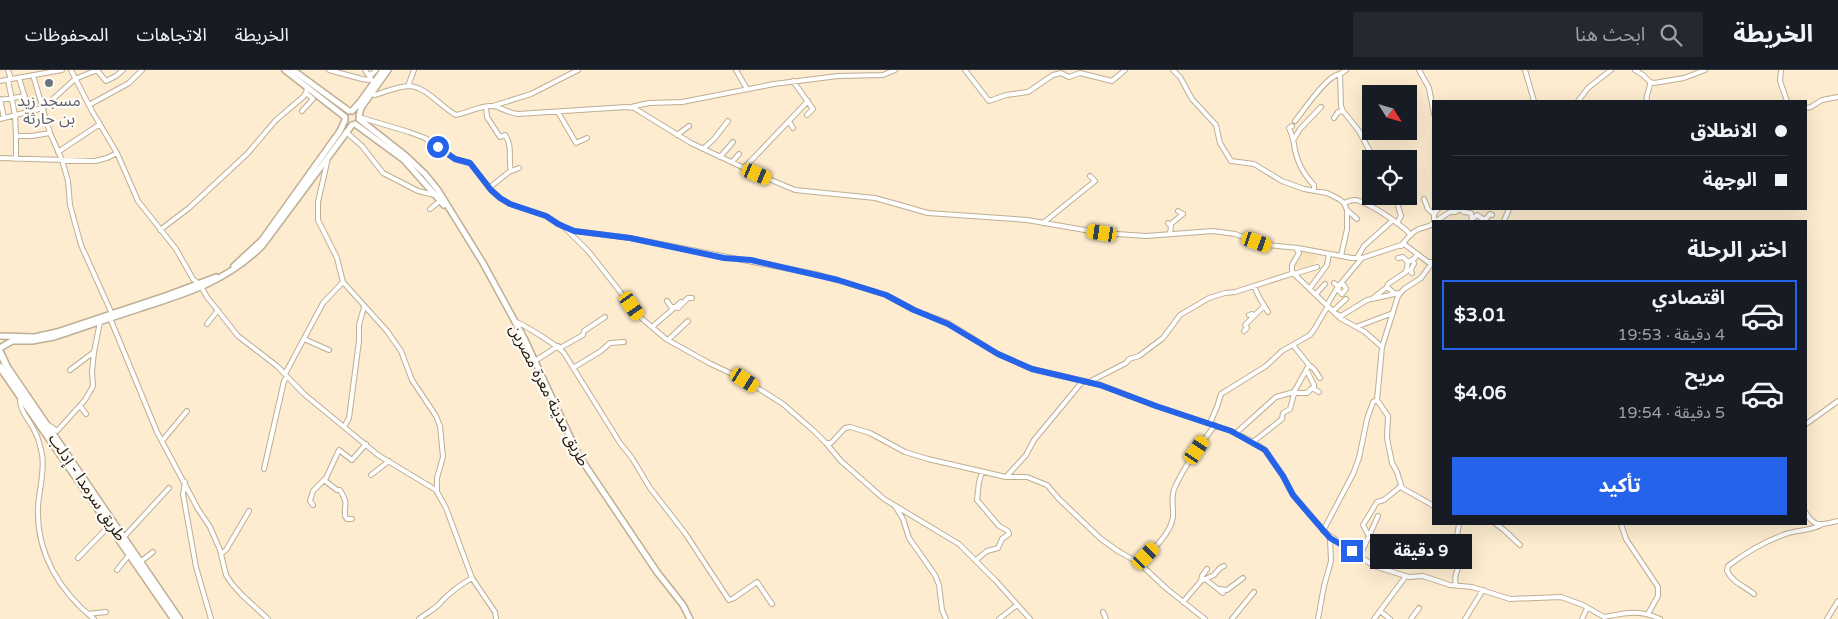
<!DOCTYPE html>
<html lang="ar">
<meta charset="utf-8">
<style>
:root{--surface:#171b24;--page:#242831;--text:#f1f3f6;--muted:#9ea1a6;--line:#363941;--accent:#2563eb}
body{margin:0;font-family:"Varela Round","Noto Sans Arabic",sans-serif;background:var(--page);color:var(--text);direction:rtl;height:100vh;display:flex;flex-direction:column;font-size:19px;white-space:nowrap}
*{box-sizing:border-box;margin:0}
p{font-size:16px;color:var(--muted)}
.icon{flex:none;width:28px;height:28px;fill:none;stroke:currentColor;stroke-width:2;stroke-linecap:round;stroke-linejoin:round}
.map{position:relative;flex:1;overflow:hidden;direction:ltr}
.drawer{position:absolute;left:1432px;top:150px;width:375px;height:305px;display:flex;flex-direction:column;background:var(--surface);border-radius:0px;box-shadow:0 5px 20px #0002;direction:rtl}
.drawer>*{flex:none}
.top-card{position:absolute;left:1432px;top:30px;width:375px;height:110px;border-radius:0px;box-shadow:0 5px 20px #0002;direction:rtl;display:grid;align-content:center;height:110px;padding:0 20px;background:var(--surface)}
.needle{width:32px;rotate:127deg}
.controls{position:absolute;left:1362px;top:15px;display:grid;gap:10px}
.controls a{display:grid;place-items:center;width:55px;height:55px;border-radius:0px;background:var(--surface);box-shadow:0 5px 20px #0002;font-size:25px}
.end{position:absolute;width:22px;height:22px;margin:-11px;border:6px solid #2563eb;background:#fff;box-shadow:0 0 0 2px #fff}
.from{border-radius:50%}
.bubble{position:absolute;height:35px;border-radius:0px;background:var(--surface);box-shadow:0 5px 20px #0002;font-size:16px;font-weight:700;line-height:35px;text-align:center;direction:rtl}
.car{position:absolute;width:15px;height:30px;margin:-15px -8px;border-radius:6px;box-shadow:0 0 4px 1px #0007;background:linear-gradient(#f5c518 24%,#345 0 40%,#f5c518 0 76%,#345 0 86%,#f5c518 0)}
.top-card b{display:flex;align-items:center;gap:18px;height:48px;font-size:19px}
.top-card b+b{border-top:1px solid var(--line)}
.top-card i{width:12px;height:12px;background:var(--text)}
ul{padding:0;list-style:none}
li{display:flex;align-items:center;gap:15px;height:70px;margin:0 10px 8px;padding:0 10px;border:2px solid transparent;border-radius:0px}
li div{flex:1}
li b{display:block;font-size:19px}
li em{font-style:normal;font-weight:700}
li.current{border-color:var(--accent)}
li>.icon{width:45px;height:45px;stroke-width:1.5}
h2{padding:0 20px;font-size:22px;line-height:60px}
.primary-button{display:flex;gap:10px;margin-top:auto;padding:10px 20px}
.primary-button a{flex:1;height:58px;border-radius:0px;background:var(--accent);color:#fff;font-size:20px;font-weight:700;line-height:58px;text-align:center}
header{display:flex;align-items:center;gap:30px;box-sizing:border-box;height:70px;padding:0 25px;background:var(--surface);border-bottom:1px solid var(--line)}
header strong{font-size:24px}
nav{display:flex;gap:28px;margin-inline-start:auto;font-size:18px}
.search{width:350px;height:45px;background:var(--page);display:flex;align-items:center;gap:12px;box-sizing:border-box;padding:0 18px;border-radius:0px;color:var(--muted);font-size:19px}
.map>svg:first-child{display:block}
.built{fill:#f8e4bf}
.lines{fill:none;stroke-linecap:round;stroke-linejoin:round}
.minor-casing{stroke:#beae92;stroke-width:6}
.major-casing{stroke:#beae92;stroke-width:8}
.highway-casing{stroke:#beae92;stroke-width:9}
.minor{stroke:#fff;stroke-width:4}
.major{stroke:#fff;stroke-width:5}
.highway{stroke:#fff;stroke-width:6}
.route{stroke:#2563eb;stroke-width:6}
.worship-dot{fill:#6b7280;stroke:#fffbf5;stroke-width:2}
.labels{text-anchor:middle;stroke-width:4.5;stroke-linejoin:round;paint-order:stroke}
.worship-label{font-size:16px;fill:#5b616d;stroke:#fffbf5}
.street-label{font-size:16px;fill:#211b10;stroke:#fffbf5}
</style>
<header>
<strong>الخريطة</strong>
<div class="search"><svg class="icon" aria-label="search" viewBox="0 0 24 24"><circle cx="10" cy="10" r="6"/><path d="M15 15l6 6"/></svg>ابحث هنا</div>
<nav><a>الخريطة</a><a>الاتجاهات</a><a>المحفوظات</a></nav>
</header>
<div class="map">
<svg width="1838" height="549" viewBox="0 0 1838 549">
<rect width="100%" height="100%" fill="#fdeccf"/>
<path class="built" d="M 33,9 L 40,36 L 29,39 L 22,10 Z
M 1305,180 L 1318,186 L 1311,199 L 1303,201 L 1294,195 Z"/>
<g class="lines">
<defs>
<path id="minor" d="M 8,0 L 11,9
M 71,0 L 92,41 L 117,83 L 138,131 L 176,179 L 193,209 L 199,214
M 97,0 L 106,11 L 116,6 L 123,0
M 329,0 L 362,9 L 376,11
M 365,0 L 371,9
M 736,0 L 747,19
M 965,0 L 989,31 L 1006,25 L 1028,22 L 1053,5 L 1061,3 L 1069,7 L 1080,3 L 1112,11 L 1125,0
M 1173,0 L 1180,7 L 1192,29 L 1216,55 L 1220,73 L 1231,91 L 1254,94 L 1282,111 L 1304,119 L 1327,123 L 1339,129 L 1344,133 C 1347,132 1351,130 1355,130 C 1369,132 1402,155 1411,165
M 1346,0 L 1340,4 L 1341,36 L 1343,41 L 1359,61 L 1374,89
M 1419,0 L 1429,18 L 1434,44
M 1525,0 L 1534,31
M 1635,0 L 1643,5 L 1650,12 L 1654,13 L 1684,8 L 1705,0
M 1781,0 L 1780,11 L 1787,31
M 368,4 L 371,5 L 376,0
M 33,5 L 50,63 L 62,90 L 68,111 L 70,135 L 81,175 L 112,244
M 19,8 L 29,41
M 8,10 L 15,45 L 16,66 L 32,66 L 50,63
M 0,11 L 62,0
M 793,11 L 813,39 L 807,45
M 408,16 L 414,0
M 370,24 L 375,25 C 385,22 399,16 409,16 C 427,17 441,37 456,45 C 467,43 479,36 491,36 C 500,36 507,43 518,44 L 626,37 L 634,38 L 691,73 L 757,104 L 795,120 L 875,128 L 928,143 L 1027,150 L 1102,163 L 1146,166 L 1213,161 L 1235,164 L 1267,175 L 1298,178 L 1352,188 L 1362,188 L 1404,174 L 1428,192 L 1434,192
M 0,29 L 4,48
M 0,30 L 25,26
M 1578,31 L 1588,18 L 1611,0
M 1647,31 C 1645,24 1651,19 1650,12
M 89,35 L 129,13 L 142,0
M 493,36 L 531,24 L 578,0
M 486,37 L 487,47 L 500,67 L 505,65 C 513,76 508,88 511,101
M 631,37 L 649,33 L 682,32 L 774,14 L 838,6 L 883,5 L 895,0
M 1806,38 L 1811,37 L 1822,30 L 1838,27
M 302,41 L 313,29 L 306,23
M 558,42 L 576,73 L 587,68
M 359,47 L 409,62 L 425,68 L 455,89 L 470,93 L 491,120 L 500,128 L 510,134 L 546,146 L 564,157 L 589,182 L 640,247 L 666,269 L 711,294 L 745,310 L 783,334 L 814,361 L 826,373 L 831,373 L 845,358 L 850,357 L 870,363 L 905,382 L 928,389 L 1006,407 L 1027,407 L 1047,415 L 1059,429 L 1101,469 L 1118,481 L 1139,493 L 1167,519 L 1205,549
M 1334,48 L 1338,42 L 1343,41
M 0,49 L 43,38 L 75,9 L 97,0
M 789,51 L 793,58
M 1295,51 C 1304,40 1327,5 1340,4
M 1292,56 L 1289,58 C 1292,64 1293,68 1294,74 C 1296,89 1303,104 1314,115 L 1314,121
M 346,62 L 362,76 L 383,103 L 418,121 L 434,125
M 677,65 L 689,56
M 1294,69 L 1300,59 L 1321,37
M 703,79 L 714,69 L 728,51
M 58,82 L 100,54
M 720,87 L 733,72
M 0,88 L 95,91 L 107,88 L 117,83
M 328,88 L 318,132 L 318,150 L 337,188 L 343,212 L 387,261 L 401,281 L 412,310 L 436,346 L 440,356 L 443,387 L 437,408 L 437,422
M 16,89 L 16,66
M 732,92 L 739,84
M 744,98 L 808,31
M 489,118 L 509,102 L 519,98
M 1424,129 L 1428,139 L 1434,144
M 1344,133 L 1347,140 L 1357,149
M 430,139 L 440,131
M 1461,139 L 1464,142 L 1471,143 L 1472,151
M 1472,149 L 1477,145 L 1486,151
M 1485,150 L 1490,144 L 1492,145
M 1434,151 L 1434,144 L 1438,139
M 1436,151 L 1450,142 L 1455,142 L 1461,139
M 1504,151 L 1509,139
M 1043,153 L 1095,111 L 1090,106
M 1168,153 L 1171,156 L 1170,164
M 1172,153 L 1183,144 L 1178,141
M 1397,153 L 1401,146 L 1396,129 L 1398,126
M 564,157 L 575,161 L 630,168 L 820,205 L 886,225 L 914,240 L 948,253 L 998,284 L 1032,299 L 1101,315 L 1156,336 L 1231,361 L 1253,372 L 1265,380 L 1283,406 L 1293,425 L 1326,463 L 1374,496 L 1409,507 L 1423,506 L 1450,515 L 1472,517 L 1510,529 L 1561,527 L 1583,535 L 1604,547 C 1625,543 1640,539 1660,549
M 160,160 L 189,138 L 248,83 L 276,50 L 303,27 L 306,23 L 307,17
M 1401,176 C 1406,169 1412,162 1419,159 C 1425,157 1429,157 1434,153
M 1296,178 L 1299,183 L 1292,195 L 1292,202 L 1340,248 L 1365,262 L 1382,277
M 1341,186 L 1347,159 L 1347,140
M 1357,188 L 1364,176 L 1392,151
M 1398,188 L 1403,187 L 1408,192
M 1432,193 L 1421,208 L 1404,219 L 1398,226 L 1382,277 L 1377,330 L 1388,346 L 1387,368 L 1392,393 L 1397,402 L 1402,418 L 1434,436
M 1412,203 L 1410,201 L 1414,194 L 1413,190
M 1294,204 L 1317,197
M 1334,213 L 1339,217 L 1338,220 L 1342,224 L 1346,219 L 1344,215 L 1339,215
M 1254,216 L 1259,227 L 1268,242
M 202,218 L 207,227 L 238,266 L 277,296 L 304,324 L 378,385 L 436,420 L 446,438 L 472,508 L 495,542 L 496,549
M 1310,218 L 1327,195 L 1329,184
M 1394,223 L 1387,217 L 1388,214 L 1406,202 L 1408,192 L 1415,188 L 1417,184
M 1316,224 L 1325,214
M 1373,228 L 1387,217
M 667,231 L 672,238
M 1327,235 L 1337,218 L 1362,188
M 673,237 L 678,238 L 688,228 L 692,228
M 1333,241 L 1346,229
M 1337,244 L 1341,246 L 1367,230 L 1399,223
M 1249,245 L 1252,244 L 1254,246 L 1264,236
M 110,248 L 157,362 L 198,439 L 210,457 L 220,480 L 226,505 L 232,514 L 242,525 L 268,549
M 516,252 C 525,255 558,276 564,283 L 620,373 L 632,388 L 650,418 L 685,463 L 729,530 L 734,528 L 757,512 L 772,534
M 207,254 L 218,240
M 652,257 L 681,232
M 1356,257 L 1393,243
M 1244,261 L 1247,258 L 1245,255 L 1254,246
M 304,269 L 329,280
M 668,270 L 688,251
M 560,278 L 583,265 L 584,261 L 605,247
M 535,291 L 558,276
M 1308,294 L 1314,299 L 1320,308
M 573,298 L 601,281 L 610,273 L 624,272
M 70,300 L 94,282 L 100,252
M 1306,301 L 1308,303 L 1314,315 L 1314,317 L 1312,318
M 285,304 L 323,233 L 343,212
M 1091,313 L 1091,311 L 1126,293 L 1129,289 L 1139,286 L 1163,268 L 1180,245 L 1209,228 L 1225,223 L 1235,222 L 1294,203
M 1293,323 L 1307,323 L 1312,318 L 1319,322
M 20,328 C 19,341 30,350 35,362 C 39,369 40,376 42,384 C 45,401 39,420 38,437 C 36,482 59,521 94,549
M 80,336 L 86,344
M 1210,353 L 1217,337 L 1221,324 L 1266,296 L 1282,281 L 1310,265 L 1315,258 L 1328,236
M 47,354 L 57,361 L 85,330 L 93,316 L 92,302 L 94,282
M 1806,354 L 1838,331
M 344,357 L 349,348 L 359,271 L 359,255 L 364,237
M 1236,363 L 1276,327 L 1294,322 L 1309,295 L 1293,275
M 162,371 L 187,341
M 1253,372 L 1282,349 L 1283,343 L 1290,339 L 1294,324
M 826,373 L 841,391 L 884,429 L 959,474 L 996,511 L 1030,549
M 264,399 L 284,311 L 287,307
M 371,405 L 389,391
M 1006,407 L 1026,385 L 1034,370 L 1082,312
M 324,410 L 337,420 L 340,420 C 349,436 344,431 345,446 L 347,449 L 352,449
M 185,412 L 183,424 L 196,497 L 211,549
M 313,435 L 310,431 L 313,421 L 326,408 L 339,380 L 352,390 L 366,374
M 895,436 L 903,449 L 909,468 L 935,505 L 939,515 L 942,540 L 946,549
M 1806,443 C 1815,459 1823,454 1838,451
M 1496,454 L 1504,460 L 1520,475
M 1621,454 L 1626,469 L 1658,517 L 1658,526 L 1648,544
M 1323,461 L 1353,404 L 1359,388 L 1367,349 L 1373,332 L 1377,330
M 1369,466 L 1363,455 L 1377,432 L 1384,430 L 1401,416
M 123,468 L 169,418
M 221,484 L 226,480 L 249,441
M 1360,486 L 1378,446
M 78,488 L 109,456
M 976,490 L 987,481 L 998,478 L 1002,469 L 1009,464 L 1008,461 L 999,456 L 977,430 L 979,412 L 982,402
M 140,492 L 153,482
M 1139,493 C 1151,480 1170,466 1173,447 C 1174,437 1170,427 1175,417 C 1185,395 1201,374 1215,355
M 117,500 L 129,485
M 1205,509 L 1223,523
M 1201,511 L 1202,506 L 1207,499
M 1456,515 C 1451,497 1473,488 1457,466 L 1459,454
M 1219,519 L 1227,520 L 1243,508
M 1754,524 C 1745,516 1734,514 1727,501 L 1728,496 C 1744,484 1764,472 1783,465 C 1795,460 1809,461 1821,455
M 1183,532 L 1201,511 L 1214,505 L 1220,498 L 1224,496
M 1380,541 L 1390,549
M 1103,542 L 1106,549
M 88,544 L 106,542
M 419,549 C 426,543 436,539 441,532 C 450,522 460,515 472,508
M 999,549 L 1017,535
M 1232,549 L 1254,522
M 1318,549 L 1324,516 L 1331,491 L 1330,468
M 1374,549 L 1406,506
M 1411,549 L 1419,538
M 1465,549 L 1483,520
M 1582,549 L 1587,538
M 1827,549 L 1838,531"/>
<path id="major" d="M 285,0 L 345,47
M 293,0 L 349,41
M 352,41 L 360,32 L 383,0
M 359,46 L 361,38 L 388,0
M 359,49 L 406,86 L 425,104 L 438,120 L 483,193 L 525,270 L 579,386 L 657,502 L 683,535 L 690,549
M 355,54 L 404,90 L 444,135
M 234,196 L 262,170 L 340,61 L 345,50
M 0,266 L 35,267 L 57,262 L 168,225 L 216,207
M 0,278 L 12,271 L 32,271 L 54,267 C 82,258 110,248 138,239 C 185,224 226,212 262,176 L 352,55"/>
<path id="highway" d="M 0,282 L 7,297 L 179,549
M 0,297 L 174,549"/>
</defs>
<use href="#minor" class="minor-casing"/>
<use href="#major" class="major-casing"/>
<use href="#highway" class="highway-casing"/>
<use href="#minor" class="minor"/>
<use href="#major" class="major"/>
<use href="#highway" class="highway"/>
</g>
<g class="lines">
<path class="route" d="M 438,77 L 455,89 L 470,93 L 491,120 L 500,128 L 510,134 L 546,146 L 558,154 L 574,161 L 630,168 L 724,188 L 751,190 L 838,210 L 886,225 L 914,240 L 948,254 L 998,284 L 1032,299 L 1100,315 L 1156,336 L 1231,361 L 1265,380 L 1283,406 L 1293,425 L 1310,445 L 1330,468 L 1352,481"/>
</g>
<circle class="worship-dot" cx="49" cy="13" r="5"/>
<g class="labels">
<g class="worship-label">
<text x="49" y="36">مسجد زيد<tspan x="49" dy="18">بن حارثة</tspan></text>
</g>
<g class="street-label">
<text transform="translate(550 325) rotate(63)" y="6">طريق مدينة معرة مصرين</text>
<text transform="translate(88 417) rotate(56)" y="6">طريق سرمدا - إدلب</text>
</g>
</g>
</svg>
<div class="controls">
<a><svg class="needle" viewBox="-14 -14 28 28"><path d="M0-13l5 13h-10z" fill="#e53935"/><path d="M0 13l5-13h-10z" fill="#9ea1a6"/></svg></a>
<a><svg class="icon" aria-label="locate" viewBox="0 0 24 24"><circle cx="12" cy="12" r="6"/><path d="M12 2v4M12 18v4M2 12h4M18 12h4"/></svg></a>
</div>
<i class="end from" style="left:438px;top:77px"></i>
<i class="end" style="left:1352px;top:481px"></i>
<div class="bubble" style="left:1370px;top:464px;width:102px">9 دقيقة</div>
<i class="car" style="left:757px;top:104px;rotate:112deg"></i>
<i class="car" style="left:1102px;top:163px;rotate:279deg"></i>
<i class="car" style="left:1257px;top:172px;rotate:109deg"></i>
<i class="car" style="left:632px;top:236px;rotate:145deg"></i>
<i class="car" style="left:745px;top:310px;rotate:123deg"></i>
<i class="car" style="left:1197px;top:380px;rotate:34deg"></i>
<i class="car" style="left:1146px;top:486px;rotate:44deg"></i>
<div class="top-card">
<b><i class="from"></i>الانطلاق</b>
<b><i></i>الوجهة</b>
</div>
<section class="drawer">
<h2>اختر الرحلة</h2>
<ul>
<li class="current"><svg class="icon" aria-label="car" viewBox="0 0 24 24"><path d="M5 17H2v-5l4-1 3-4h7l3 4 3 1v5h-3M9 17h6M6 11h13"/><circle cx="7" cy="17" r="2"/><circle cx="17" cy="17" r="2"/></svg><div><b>اقتصادي</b><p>4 دقيقة · 19:53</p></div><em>$3.01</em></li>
<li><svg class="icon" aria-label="car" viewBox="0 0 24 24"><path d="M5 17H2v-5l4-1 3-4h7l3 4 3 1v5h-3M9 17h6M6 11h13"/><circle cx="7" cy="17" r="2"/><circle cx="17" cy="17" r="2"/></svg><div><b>مريح</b><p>5 دقيقة · 19:54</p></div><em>$4.06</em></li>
</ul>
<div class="primary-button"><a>تأكيد</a></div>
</section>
</div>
